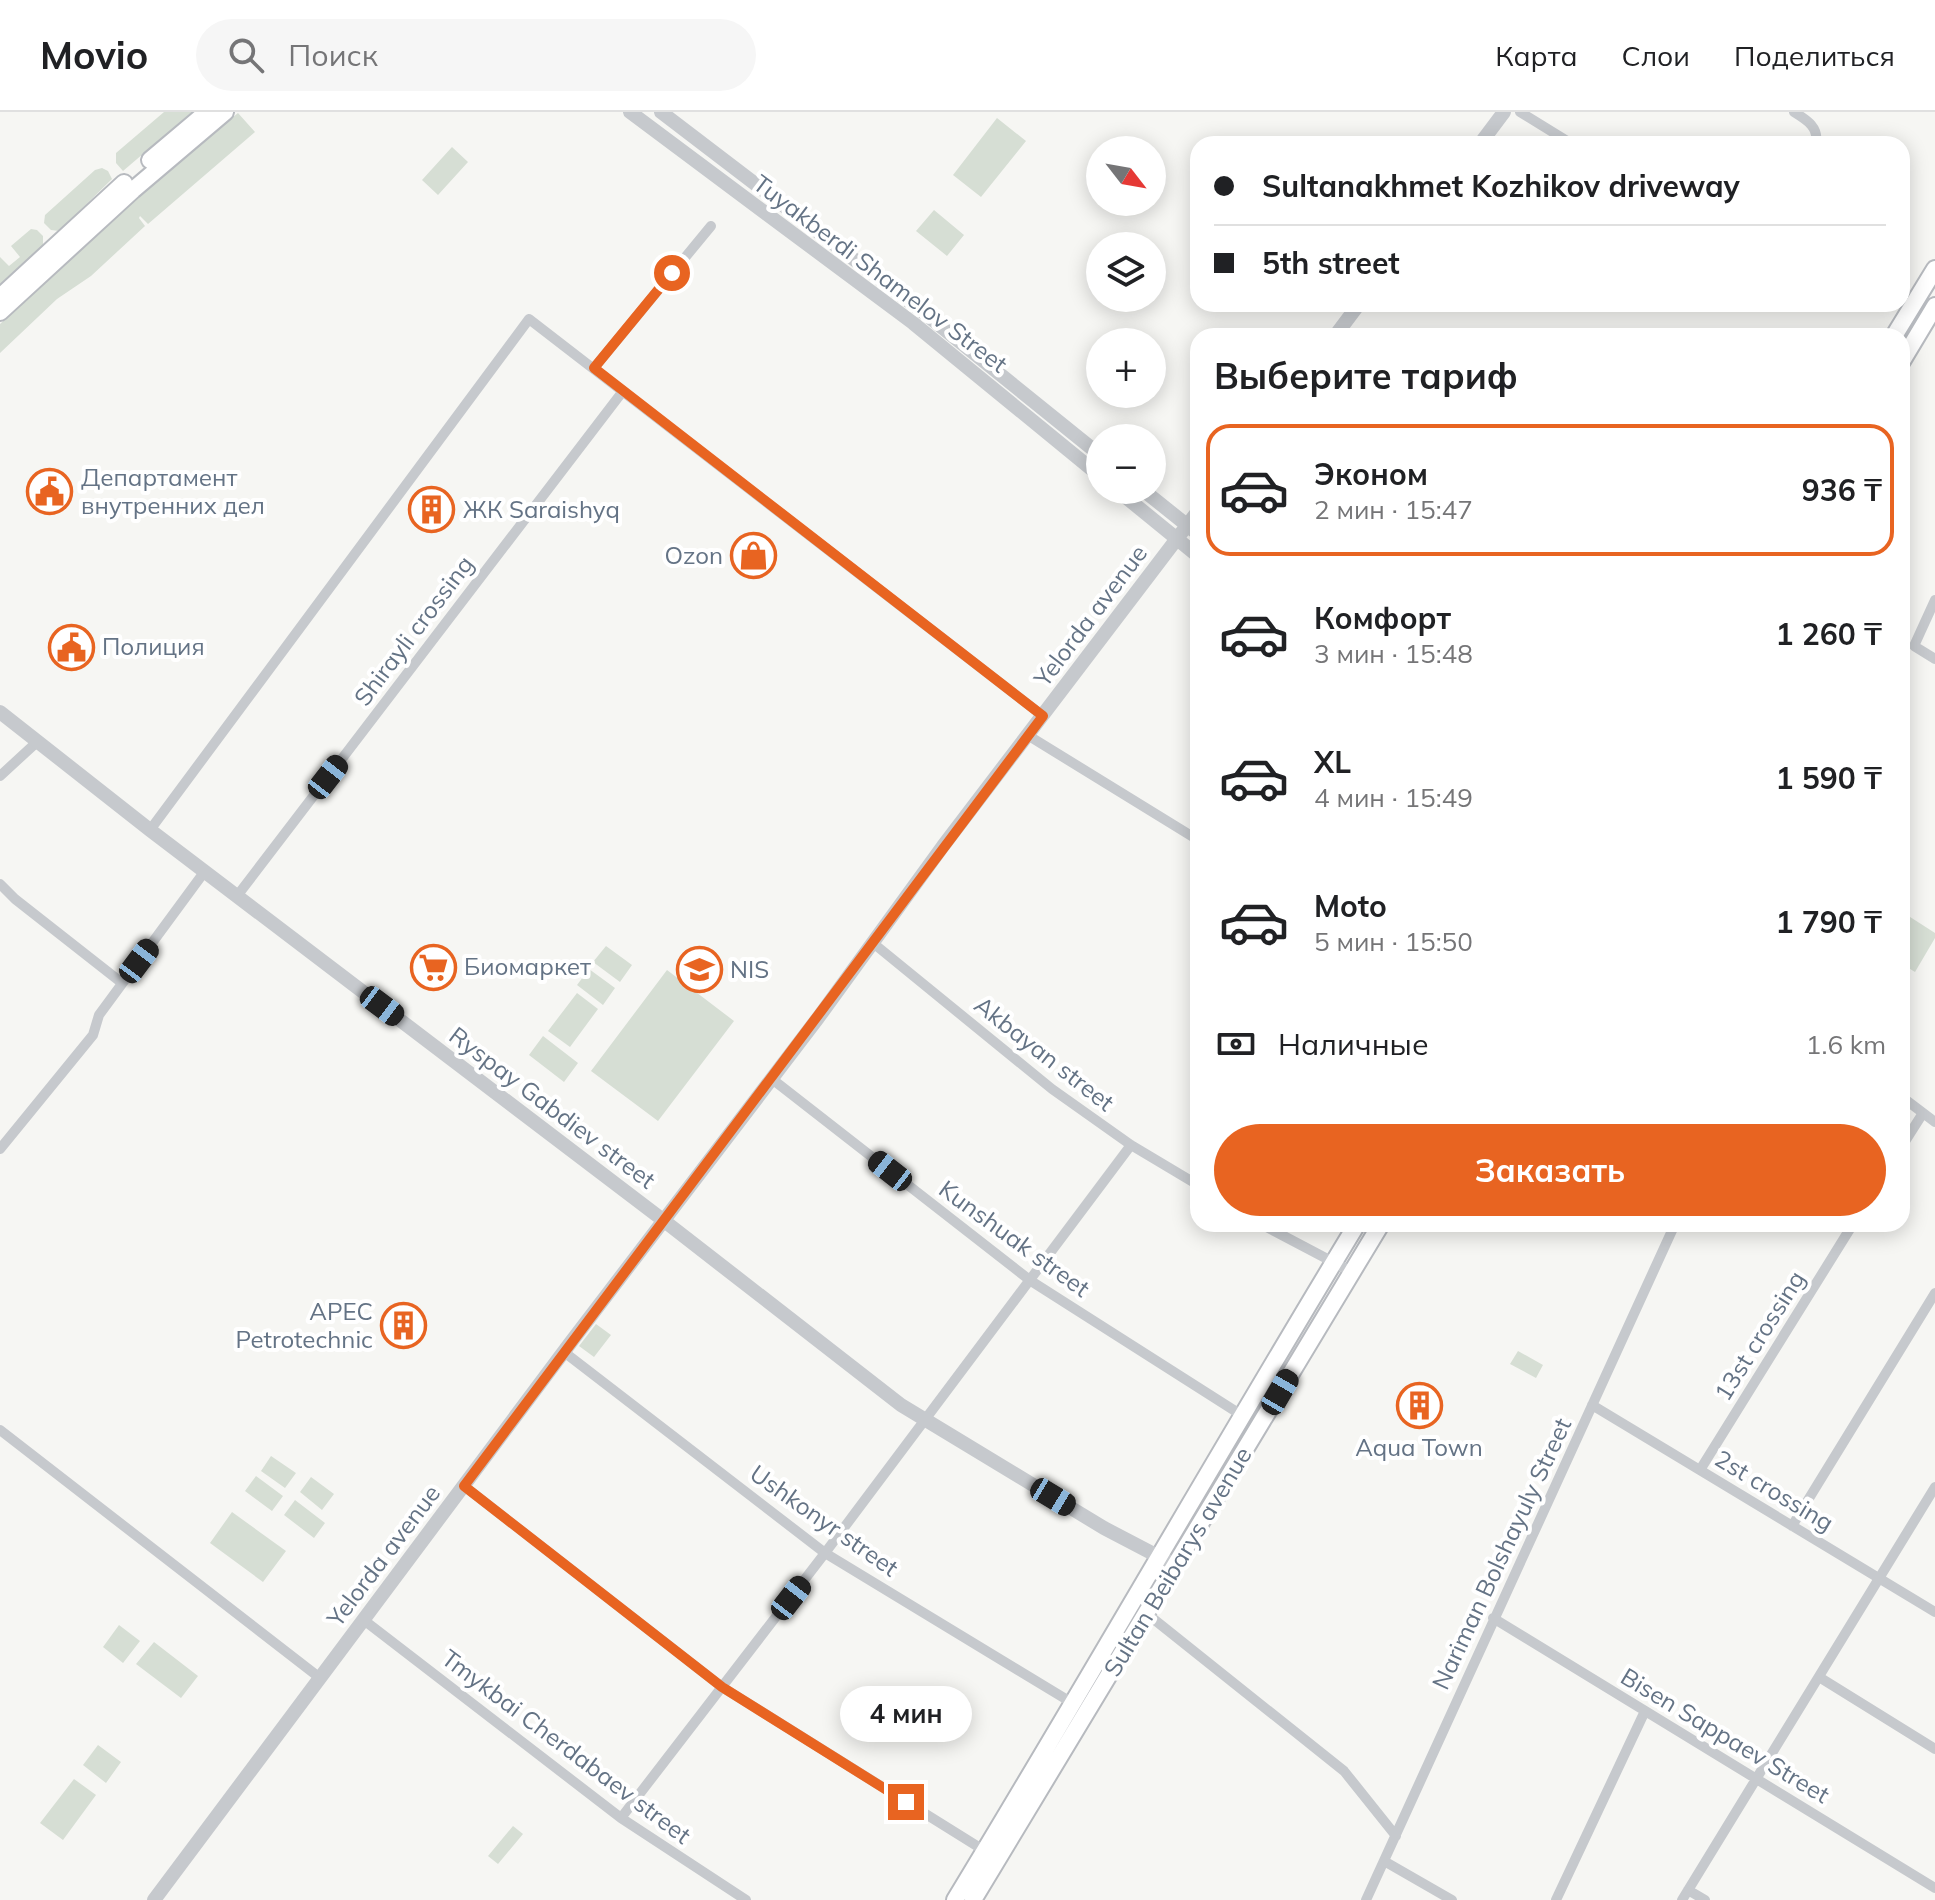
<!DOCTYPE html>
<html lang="ru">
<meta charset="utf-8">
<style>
:root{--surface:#fff;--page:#f6f6f6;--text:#202124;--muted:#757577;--line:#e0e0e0;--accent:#e86421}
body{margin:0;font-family:Mulish,sans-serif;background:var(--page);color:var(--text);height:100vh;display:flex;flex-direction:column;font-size:30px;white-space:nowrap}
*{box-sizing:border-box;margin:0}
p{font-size:26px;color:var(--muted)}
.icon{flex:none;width:44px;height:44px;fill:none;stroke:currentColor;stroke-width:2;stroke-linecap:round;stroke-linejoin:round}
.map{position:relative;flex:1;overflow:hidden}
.details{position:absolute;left:1190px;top:216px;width:720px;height:904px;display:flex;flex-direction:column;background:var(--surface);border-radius:24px;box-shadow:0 4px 20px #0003}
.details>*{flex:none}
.top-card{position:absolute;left:1190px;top:24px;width:720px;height:176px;border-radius:24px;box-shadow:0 4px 20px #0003;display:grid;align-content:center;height:176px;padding:0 24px;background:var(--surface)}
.needle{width:52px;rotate:121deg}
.tools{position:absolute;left:1086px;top:24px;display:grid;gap:16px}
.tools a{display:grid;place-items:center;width:80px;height:80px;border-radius:50%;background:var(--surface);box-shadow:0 4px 20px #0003;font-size:40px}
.end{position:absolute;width:36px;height:36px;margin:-18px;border:10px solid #e86421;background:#fff;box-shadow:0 0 0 4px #fff}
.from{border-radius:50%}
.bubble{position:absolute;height:56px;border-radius:28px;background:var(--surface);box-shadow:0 4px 20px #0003;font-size:26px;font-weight:700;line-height:56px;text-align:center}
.car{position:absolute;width:24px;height:48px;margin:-24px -12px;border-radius:10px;box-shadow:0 0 6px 2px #0007;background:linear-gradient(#222 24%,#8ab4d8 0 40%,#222 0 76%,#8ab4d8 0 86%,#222 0)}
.top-card b{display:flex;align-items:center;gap:28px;height:76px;font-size:30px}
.top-card b+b{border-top:2px solid var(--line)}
.top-card i{width:20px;height:20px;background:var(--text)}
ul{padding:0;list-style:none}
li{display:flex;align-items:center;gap:24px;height:132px;margin:0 16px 12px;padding:0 8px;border:4px solid transparent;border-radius:24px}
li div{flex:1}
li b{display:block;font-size:30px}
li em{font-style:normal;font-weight:700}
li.on{border-color:var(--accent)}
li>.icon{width:72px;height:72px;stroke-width:1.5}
h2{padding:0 24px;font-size:36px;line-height:96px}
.pay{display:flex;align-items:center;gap:20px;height:88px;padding:0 24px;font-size:30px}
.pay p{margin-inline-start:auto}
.button{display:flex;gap:16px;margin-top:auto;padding:16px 24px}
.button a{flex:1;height:92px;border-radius:48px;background:var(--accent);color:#fff;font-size:32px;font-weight:700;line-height:92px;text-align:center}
header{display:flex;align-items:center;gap:48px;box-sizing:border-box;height:112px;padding:0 40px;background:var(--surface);border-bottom:2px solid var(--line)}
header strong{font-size:38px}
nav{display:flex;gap:44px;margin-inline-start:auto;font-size:28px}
.search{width:560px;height:72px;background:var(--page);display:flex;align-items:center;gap:20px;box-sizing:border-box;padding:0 28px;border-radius:44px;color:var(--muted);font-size:30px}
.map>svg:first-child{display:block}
.green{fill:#d6ded4}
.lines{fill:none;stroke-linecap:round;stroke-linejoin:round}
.primary-casing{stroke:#b7babf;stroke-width:20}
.minor{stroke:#c6c9cd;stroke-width:10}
.tertiary{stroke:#c6c9cd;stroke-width:14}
.primary{stroke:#fff;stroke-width:16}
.route{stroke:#e86421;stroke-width:10}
.labels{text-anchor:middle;stroke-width:8;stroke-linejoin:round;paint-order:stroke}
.street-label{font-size:24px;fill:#647385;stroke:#fff}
.poi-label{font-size:24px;fill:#647385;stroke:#fff;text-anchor:start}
</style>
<header>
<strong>Movio</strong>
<div class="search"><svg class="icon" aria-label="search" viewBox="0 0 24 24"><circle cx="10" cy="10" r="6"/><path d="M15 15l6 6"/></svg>Поиск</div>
<nav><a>Карта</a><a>Слои</a><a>Поделиться</a></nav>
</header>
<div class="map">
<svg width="1935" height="1788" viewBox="0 0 1935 1788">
<rect width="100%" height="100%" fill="#f6f6f3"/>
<path class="green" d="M 164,0 L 192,0 L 123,59 L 116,51 L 116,41 Z
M 238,1 L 255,20 L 148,112 L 140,104 L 139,106 L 145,114 L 91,164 L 57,187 L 0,241 L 0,212 L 146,77 Z
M 997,6 L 1026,29 L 981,85 L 953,63 Z
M 452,35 L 468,50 L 438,83 L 422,68 Z
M 102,56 L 108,59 L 112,67 L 59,119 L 51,118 L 44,111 L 45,103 L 95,58 Z
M 934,98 L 964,123 L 947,144 L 916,119 Z
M 31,117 L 37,118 L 43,124 L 43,133 L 0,172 L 0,145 L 9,154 L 20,145 L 11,134 Z
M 1907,803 L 1935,821 L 1935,826 L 1915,860 L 1902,852 L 1902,811 Z
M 606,834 L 632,853 L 620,870 L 593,850 Z
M 589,857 L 615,876 L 603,893 L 577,873 Z
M 667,858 L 734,909 L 658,1009 L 591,959 Z
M 577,881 L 598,897 L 570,935 L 548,919 Z
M 543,924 L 578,951 L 564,970 L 529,943 Z
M 596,1212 L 611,1223 L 594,1245 L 579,1234 Z
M 1518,1239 L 1543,1253 L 1536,1266 L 1510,1252 Z
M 271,1344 L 296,1361 L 285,1376 L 261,1359 Z
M 256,1364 L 283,1384 L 272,1399 L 245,1379 Z
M 311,1365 L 334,1382 L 322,1398 L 300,1380 Z
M 295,1388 L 325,1411 L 314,1426 L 284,1403 Z
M 232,1400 L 286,1439 L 263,1470 L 210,1431 Z
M 119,1513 L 140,1529 L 123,1551 L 103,1535 Z
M 154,1530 L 198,1564 L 181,1586 L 136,1552 Z
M 98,1633 L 121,1650 L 106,1671 L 83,1653 Z
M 74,1667 L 96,1683 L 63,1728 L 40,1711 Z
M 513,1714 L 523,1722 L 498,1752 L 488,1744 Z"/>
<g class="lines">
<defs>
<path id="primary" d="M 150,48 L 207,0
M 0,185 L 124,71
M 0,200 L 133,78 L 225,0
M 1894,224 L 1935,157
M 1902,249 L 1935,194
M 955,1788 C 1091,1564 1221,1336 1357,1112
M 973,1788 L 1381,1112"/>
</defs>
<use href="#primary" class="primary-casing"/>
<path class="minor" d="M 1520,0 L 1572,32
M 1794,0 C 1807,8 1819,15 1816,32
M 594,256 L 711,114
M 1935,488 L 1914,534 L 1935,547
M 1029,624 L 1198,728
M 0,664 L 37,630
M 150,718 L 529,207 L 1043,604
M 0,772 L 15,787 L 122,871
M 237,784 L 623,279
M 873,831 L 1052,977 L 1131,1033 L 1198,1073
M 772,967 L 1031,1169 L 1243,1304
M 1902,985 L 1935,1010
M 1902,1034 L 1923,1001
M 0,1037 L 93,923 L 99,903 L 205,759
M 1261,1112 L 1352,1160
M 564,1240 L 825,1441 L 1074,1592
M 1592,1293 L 1935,1500
M 0,1318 L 320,1566
M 1700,1358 L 1853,1112
M 464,1374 L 722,1575 L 985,1739
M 1792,1414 L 1935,1181
M 1146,1501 L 1344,1659 L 1396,1724
M 1493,1506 L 1935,1776
M 365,1509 L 621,1706 L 746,1788
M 1819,1565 L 1935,1637
M 621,1706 L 825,1441 L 1131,1033
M 1384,1749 L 1452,1788
M 1688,1778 L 1705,1788
M 1366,1788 L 1675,1112
M 1556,1788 L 1645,1599
M 1682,1788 L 1935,1375"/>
<path class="tertiary" d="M 630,0 L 913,211 L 1100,364
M 661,0 L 923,200 L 1100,343
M 1480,32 L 1504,0
M 1335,224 L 1359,192
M 1117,378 L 1198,444
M 1143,378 L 1198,422
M 0,600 L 150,718 L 663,1108 L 901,1293 L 1104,1416 L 1169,1450
M 154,1788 L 571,1230 L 818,906 L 943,734 L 1198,399"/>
<use href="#primary" class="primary"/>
</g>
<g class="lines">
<path class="route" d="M 672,161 L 594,256 L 1043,604 L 464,1374 L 722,1575 L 906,1690"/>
</g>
<defs>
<symbol id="civic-ring" viewBox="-11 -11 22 22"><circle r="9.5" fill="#fff" stroke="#e86421" stroke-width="1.5"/><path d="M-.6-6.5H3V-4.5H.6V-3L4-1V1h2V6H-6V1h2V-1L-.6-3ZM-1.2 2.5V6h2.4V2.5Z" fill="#e86421"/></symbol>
<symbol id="building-ring" viewBox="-11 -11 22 22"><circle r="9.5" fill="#fff" stroke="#e86421" stroke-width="1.5"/><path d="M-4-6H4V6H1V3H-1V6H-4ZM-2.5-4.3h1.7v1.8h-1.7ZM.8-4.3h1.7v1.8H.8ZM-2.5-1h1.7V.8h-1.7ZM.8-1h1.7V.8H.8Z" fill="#e86421"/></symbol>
<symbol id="shop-ring" viewBox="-11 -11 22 22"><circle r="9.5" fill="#fff" stroke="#e86421" stroke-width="1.5"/><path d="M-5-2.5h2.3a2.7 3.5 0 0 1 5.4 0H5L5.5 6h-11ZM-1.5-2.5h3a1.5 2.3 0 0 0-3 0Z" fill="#e86421"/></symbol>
<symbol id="supermarket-ring" viewBox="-11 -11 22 22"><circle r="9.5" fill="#fff" stroke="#e86421" stroke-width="1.5"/><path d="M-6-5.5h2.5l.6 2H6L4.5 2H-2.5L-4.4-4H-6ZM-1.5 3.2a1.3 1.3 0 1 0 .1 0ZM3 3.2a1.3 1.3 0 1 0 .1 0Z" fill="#e86421"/></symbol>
<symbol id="school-ring" viewBox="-11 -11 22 22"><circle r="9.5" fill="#fff" stroke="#e86421" stroke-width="1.5"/><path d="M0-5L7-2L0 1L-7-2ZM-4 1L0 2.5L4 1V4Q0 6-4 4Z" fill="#e86421"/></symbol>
</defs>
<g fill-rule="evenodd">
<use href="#civic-ring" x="24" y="354" width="51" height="51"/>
<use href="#building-ring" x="406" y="372" width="51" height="51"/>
<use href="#shop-ring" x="728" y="418" width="51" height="51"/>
<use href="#civic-ring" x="46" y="510" width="51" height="51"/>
<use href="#supermarket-ring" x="408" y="830" width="51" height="51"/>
<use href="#school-ring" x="674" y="832" width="51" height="51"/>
<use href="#building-ring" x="378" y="1188" width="51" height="51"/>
<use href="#building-ring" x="1394" y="1268" width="51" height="51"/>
</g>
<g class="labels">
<g class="street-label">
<text transform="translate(880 162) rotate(37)" y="8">Tuyakberdi Shamelov Street</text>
<text transform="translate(1091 504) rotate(-53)" y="8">Yelorda avenue</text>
<text transform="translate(414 519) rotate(-53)" y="8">Shirayli crossing</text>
<text transform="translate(1044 942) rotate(38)" y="8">Akbayan street</text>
<text transform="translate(552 996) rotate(37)" y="8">Ryspay Gabdiev street</text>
<text transform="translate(1014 1127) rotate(36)" y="8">Kunshuak street</text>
<text transform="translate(1760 1224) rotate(-58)" y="8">13st crossing</text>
<text transform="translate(1774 1379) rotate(31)" y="8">2st crossing</text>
<text transform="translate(824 1409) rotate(35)" y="8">Ushkonyr street</text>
<text transform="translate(1502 1442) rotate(-65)" y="8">Nariman Bolshayuly Street</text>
<text transform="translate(384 1444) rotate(-53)" y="8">Yelorda avenue</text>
<text transform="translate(1178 1450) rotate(-59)" y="8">Sultan Beibarys avenue</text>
<text transform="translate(1725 1624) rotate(31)" y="8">Bisen Sappaev Street</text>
<text transform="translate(566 1635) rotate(37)" y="8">Tmykbai Cherdabaev street</text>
</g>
<g class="poi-label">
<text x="81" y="374">Департамент<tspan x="81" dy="28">внутренних дел</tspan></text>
<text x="463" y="406">ЖК Saraishyq</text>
<text x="723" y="452" text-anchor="end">Ozon</text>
<text x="102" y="543">Полиция</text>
<text x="464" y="863">Биомаркет</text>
<text x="730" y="866">NIS</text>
<text x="373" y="1208" text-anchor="end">APEC<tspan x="373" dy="28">Petrotechnic</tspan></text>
<text x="1419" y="1344" text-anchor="middle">Aqua Town</text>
</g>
</g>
</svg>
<div class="tools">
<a><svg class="needle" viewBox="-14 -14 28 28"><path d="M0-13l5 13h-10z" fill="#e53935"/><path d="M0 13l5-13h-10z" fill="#757577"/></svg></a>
<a><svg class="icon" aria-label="layers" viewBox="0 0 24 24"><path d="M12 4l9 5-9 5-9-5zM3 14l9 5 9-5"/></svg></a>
<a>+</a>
<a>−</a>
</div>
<i class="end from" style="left:672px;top:161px"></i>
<i class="end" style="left:906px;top:1690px"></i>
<div class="bubble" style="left:840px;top:1574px;width:132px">4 мин</div>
<i class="car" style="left:328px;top:665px;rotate:38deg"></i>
<i class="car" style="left:139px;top:849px;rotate:37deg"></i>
<i class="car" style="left:382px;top:894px;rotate:127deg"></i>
<i class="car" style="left:890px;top:1059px;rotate:308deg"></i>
<i class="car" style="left:1280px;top:1280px;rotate:30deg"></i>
<i class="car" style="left:1053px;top:1385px;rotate:121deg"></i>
<i class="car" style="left:791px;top:1486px;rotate:38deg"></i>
<div class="top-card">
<b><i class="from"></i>Sultanakhmet Kozhikov driveway</b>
<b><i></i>5th street</b>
</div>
<section class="details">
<h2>Выберите тариф</h2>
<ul>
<li class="on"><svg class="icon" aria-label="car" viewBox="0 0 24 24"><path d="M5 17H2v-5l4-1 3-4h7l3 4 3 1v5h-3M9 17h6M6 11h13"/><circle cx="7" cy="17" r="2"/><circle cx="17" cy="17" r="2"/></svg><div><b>Эконом</b><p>2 мин · 15:47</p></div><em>936 ₸</em></li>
<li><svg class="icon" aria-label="car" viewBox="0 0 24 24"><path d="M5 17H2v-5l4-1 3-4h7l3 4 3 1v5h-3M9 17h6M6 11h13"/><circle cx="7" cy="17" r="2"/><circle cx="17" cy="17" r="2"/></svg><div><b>Комфорт</b><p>3 мин · 15:48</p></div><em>1 260 ₸</em></li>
<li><svg class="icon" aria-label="car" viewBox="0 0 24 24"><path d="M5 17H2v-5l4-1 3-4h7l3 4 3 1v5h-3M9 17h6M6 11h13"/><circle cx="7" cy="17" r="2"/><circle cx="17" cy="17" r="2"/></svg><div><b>XL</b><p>4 мин · 15:49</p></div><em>1 590 ₸</em></li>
<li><svg class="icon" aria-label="car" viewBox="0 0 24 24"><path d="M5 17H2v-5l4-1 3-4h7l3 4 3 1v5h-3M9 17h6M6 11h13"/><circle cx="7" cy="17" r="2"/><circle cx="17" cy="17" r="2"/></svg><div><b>Moto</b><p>5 мин · 15:50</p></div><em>1 790 ₸</em></li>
</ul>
<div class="pay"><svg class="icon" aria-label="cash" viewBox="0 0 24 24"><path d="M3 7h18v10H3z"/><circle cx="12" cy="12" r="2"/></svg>Наличные<p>1.6 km</p></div>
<div class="button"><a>Заказать</a></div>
</section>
</div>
